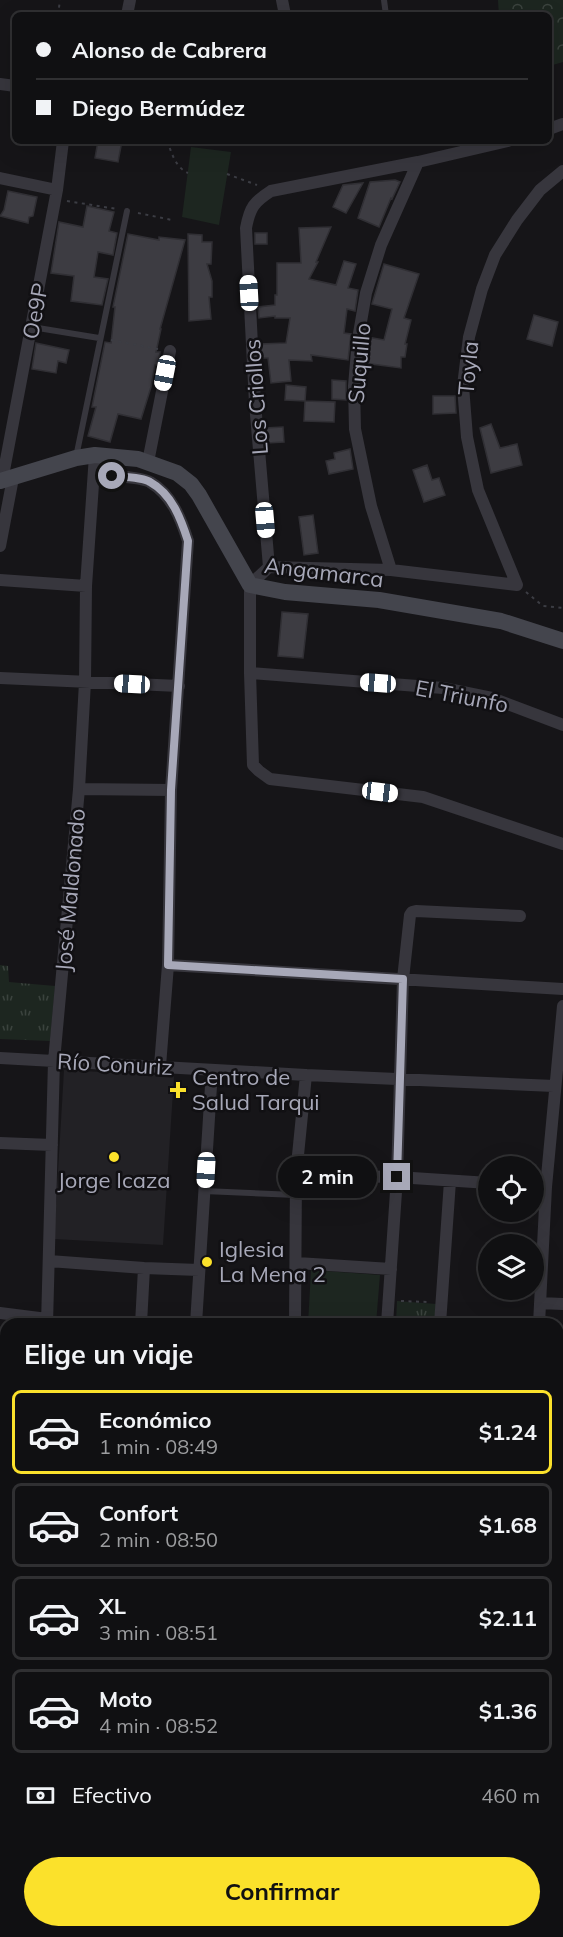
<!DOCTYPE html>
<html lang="es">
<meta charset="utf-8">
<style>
:root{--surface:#101012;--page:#19191b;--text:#f1f3f6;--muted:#9c9d9f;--line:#303032;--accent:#fbe12b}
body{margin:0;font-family:Mulish,sans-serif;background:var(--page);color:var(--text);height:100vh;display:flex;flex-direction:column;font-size:22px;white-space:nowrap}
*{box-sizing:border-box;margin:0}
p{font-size:20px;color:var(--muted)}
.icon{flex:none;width:33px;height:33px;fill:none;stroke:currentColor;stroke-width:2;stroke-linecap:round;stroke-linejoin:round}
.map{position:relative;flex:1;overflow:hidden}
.panel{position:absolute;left:0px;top:1318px;width:564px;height:620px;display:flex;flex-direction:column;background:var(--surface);border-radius:18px 18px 0 0;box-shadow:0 6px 24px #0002,0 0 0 2px var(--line)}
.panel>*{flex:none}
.banner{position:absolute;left:12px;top:12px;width:540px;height:132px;border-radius:9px;box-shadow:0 6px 24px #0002,0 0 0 2px var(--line);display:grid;align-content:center;height:132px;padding:0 24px;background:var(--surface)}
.controls{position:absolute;left:478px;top:1156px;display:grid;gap:12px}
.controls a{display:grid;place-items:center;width:66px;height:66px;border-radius:50%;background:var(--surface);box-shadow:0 6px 24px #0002,0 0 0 2px var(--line);font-size:30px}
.end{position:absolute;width:27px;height:27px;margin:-14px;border:8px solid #a7a8b8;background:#111;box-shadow:0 0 0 3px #111}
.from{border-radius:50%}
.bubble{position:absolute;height:42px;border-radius:21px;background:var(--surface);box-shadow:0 6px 24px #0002,0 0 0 2px var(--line);font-size:20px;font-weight:700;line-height:42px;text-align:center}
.car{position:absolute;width:18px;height:36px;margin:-18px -9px;border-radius:8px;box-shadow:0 0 4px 2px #0007;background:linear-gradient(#fff 24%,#345 0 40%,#fff 0 76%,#345 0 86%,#fff 0)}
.banner b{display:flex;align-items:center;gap:21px;height:57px;font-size:22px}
.banner b+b{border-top:2px solid var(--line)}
.banner i{width:15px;height:15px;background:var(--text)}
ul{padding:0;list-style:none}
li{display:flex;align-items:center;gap:18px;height:84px;margin:0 12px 9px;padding:0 12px;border:3px solid var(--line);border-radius:9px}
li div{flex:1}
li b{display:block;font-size:22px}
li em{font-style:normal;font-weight:700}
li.selected{border-color:var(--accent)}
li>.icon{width:54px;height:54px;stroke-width:1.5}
h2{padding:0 24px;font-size:27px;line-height:72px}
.pay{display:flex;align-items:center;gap:15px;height:66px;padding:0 24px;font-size:22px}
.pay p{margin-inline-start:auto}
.action{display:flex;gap:12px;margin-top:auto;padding:12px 24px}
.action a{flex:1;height:69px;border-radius:36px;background:var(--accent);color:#111;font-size:24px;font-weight:700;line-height:69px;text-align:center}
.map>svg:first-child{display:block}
.built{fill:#222125}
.grass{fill:#1d2620}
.forest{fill:url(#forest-crowns)}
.park{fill:url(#park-tufts)}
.building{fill:#3d3c42;stroke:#302f34;stroke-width:1.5}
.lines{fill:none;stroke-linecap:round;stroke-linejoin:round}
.path{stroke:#3c3d44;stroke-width:2;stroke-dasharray:3 4.5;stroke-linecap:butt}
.lane{stroke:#37363d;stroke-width:6}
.street{stroke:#37363d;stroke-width:12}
.secondary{stroke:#44454d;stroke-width:16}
.route{stroke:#a7a8b8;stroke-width:8}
.poi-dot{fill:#fbe12b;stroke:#111013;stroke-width:2}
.labels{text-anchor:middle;stroke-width:5;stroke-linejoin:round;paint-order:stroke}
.street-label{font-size:22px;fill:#a7a8b8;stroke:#111013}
.poi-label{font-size:22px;fill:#a7a8b8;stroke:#111013;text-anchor:start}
</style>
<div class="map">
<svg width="563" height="1937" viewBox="0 0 563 1937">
<defs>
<pattern id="forest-crowns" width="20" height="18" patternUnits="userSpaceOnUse" patternTransform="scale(1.5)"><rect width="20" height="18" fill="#1d2620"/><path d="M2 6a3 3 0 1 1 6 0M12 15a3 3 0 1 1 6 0" fill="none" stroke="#3b433e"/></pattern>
<pattern id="park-tufts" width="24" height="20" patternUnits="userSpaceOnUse" patternTransform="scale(1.5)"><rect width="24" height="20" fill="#1d2620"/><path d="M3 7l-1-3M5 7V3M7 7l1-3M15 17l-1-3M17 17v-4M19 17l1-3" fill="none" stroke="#3b433e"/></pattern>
</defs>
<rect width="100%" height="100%" fill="#161518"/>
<path class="built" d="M 64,1070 L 174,1076 L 163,1245 L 54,1239 Z"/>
<path class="grass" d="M 191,147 L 231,152 L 219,225 L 182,217 Z
M 311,1270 L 380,1275 L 376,1324 L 308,1324 Z
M 558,1423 L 563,1423 L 563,1500 L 558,1500 Z"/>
<path class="forest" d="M 498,0 L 563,0 L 563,62 L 549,66 L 549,15 L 499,15 Z"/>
<path class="park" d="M 0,965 L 8,966 L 9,982 L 55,986 L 50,1041 L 0,1039 Z
M 397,1301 L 436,1304 L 435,1324 L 396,1324 Z
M 0,1747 L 6,1751 L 6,1932 L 128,1932 L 135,1937 L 0,1937 Z"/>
<path class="building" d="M 98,141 L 122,141 L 118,162 L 95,158 Z
M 395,180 L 400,182 L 392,199 L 391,198 L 379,227 L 358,218 L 370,182 Z
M 363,183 L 346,213 L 333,207 L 343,185 Z
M 8,191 L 37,197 L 33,216 L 29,217 L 28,223 L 0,216 L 4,210 Z
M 87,206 L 114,212 L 109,231 L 117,233 L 113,255 L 98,252 L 94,277 L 108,279 L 102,305 L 71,301 L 74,276 L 51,273 L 59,222 L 83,227 Z
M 331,227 L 316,262 L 318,262 L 309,279 L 336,285 L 344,261 L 356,264 L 348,288 L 358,290 L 355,311 L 347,309 L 344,333 L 351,334 L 348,360 L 311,355 L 312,361 L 289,360 L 291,381 L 271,383 L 268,358 L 261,358 L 260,344 L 286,343 L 290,318 L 275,318 L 275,316 L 259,318 L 258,307 L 275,305 L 275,295 L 277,295 L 277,263 L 301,263 L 299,228 Z
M 255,233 L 267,233 L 267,244 L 255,244 Z
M 128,234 L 159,240 L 159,237 L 185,240 L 160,329 L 161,329 L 156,352 L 160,352 L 158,365 L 155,365 L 151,387 L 141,419 L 118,414 L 110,442 L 88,436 L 96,407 L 92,407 L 105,342 L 111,343 L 115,307 L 113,307 Z
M 188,234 L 202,235 L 202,242 L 212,242 L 211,264 L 207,264 L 212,281 L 212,297 L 209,297 L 211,319 L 189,321 Z
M 384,264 L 419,274 L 404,318 L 411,320 L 405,344 L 407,344 L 405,357 L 401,357 L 401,368 L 364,363 L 367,337 L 384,340 L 392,309 L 372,304 Z
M 534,315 L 558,322 L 552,346 L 527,339 Z
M 36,343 L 69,350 L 66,363 L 58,361 L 56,373 L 32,369 Z
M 332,380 L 346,381 L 346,400 L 332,399 Z
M 286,385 L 306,387 L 305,401 L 285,400 Z
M 433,396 L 455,396 L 456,413 L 433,414 Z
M 305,401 L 335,402 L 334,422 L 304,421 Z
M 491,424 L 500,448 L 517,444 L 522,465 L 491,473 L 480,428 Z
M 283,427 L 284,442 L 267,443 L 265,428 Z
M 350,449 L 353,469 L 329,474 L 326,461 L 335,459 L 334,453 Z
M 427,465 L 432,480 L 439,478 L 445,495 L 424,502 L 413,470 Z
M 313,515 L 318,553 L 304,555 L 299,517 Z
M 282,612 L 308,614 L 303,658 L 278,656 Z"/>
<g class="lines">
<path class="path" d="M 58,15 L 60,0
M 167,141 C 172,153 175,167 188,173
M 227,174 L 257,185
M 67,201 L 117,209
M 138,213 L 172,220
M 111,340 L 158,349
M 526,592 L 543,606 L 563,608
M 401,1301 L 428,1302
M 368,1933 L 395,1933"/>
<path class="lane" d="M 384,0 L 386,15
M 32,327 L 99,338
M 76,457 L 127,211
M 204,1191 L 296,1195"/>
<path class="street" d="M 282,0 L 285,15
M 127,15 L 130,0
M 0,84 L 15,86
M 549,129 L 563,124
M 508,141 L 418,162 L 271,191 C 254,202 250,207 246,228 L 255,403 L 269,567 L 250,585 L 250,673 L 253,765 L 259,771 L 270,779 L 423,797 L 563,844
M 0,178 L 57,190
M 148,462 L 170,351
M 94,474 C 106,475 142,477 150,482 C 172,495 181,519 188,541 L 171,790 L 168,965 L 160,1066
M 2,481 L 57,190 L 63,141
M 0,546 L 13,478
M 269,567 L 391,570 L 517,585 L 478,490 L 467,437 L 463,386 L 469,337 L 482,289 L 495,255 L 517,220 L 540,190 L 563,171
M 391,570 L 371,506 L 355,429 L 354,386 L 358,339 L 366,293 L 381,245 L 418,162
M 0,580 L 86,586
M 250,673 L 443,688 L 492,698 L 563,725
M 0,678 L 179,686
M 79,789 L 171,790
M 168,965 L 563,989
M 0,1058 L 306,1075 L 554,1086
M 0,1143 L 52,1145
M 296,1175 L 397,1177 L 489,1183
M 534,1186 L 546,1187
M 49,1261 L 144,1268 L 199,1270
M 297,1263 L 391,1269
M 540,1303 L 563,1304
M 0,1313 L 47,1319
M 47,1324 L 54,1061 L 79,789 L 85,682 L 86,586 L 95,455
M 141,1324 L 144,1268
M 196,1324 L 212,1070
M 295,1324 L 296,1175 L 306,1075
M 387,1324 L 397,1177 L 403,979 L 410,915 L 412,912 L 416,911 L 520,916
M 440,1324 L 450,1181
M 539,1324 L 546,1187 L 563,1006
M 558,1599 L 563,1599
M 0,1611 L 3,1567
M 558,1788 L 563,1788
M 407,1932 L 407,1933 L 503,1937
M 263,1937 L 264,1932
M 355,1937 L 355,1932"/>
<path class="secondary" d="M 0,481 L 76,458 L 95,455 L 138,459 L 177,473 L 191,484 L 199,495 L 250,585 L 285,592 L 379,600 L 501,621 L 563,641"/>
</g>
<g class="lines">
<path class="route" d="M 112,476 C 122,477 142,477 150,482 C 172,494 181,519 188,541 L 171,790 L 168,965 L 403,979 L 397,1177"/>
</g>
<g class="poi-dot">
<path d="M175 1081h6v6h6v6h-6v6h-6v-6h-6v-6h6z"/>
<circle cx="114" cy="1157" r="6"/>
<circle cx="207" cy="1262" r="6"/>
</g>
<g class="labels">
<g class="street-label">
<text transform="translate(35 311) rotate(-79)" y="8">Oe9P</text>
<text transform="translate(359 363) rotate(-85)" y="8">Suquillo</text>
<text transform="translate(468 368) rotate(-85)" y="8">Toyla</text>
<text transform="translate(256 397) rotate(-94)" y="8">Los Criollos</text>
<text transform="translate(324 572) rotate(7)" y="8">Angamarca</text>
<text transform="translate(462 696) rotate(11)" y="8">El Triunfo</text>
<text transform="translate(70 890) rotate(-85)" y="8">José Maldonado</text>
<text transform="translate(115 1064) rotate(3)" y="8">Río Conuriz</text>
</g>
<g class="poi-label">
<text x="192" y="1085">Centro de<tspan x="192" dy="25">Salud Tarqui</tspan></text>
<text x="114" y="1188" text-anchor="middle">Jorge Icaza</text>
<text x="219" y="1257">Iglesia<tspan x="219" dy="25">La Mena 2</tspan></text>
</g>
</g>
</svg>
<div class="controls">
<a><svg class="icon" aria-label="locate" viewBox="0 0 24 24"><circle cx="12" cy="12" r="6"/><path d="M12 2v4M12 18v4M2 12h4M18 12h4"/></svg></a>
<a><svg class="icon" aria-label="layers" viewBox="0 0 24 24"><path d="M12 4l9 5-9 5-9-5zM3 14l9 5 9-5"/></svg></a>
</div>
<i class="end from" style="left:112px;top:476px"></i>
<i class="end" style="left:397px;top:1177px"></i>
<div class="bubble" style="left:278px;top:1156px;width:99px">2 min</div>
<i class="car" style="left:249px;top:293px;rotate:357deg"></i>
<i class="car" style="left:165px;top:373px;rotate:191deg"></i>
<i class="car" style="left:265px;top:520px;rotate:175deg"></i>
<i class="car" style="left:378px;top:683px;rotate:274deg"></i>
<i class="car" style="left:132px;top:684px;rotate:273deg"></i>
<i class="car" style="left:380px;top:792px;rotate:97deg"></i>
<i class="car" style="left:206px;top:1170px;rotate:183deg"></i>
<div class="banner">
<b><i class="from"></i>Alonso de Cabrera</b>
<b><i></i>Diego Bermúdez</b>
</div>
<section class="panel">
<h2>Elige un viaje</h2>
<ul>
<li class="selected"><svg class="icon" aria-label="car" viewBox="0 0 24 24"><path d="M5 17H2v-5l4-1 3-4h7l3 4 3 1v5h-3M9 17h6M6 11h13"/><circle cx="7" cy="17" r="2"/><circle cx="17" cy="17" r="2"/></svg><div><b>Económico</b><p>1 min · 08:49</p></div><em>$1.24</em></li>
<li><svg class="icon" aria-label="car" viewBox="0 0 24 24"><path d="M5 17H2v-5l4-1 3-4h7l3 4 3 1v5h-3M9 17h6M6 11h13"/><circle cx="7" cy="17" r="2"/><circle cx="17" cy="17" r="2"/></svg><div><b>Confort</b><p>2 min · 08:50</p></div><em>$1.68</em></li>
<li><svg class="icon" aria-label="car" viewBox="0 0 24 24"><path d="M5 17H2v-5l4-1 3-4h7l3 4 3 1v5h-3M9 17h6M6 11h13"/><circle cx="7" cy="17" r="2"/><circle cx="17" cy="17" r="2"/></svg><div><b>XL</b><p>3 min · 08:51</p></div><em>$2.11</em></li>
<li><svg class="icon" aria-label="car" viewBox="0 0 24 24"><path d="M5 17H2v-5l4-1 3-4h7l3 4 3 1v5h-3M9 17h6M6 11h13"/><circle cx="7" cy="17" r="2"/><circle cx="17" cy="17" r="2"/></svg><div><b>Moto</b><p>4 min · 08:52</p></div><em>$1.36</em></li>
</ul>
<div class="pay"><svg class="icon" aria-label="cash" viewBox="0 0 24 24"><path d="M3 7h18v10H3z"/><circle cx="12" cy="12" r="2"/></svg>Efectivo<p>460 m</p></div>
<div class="action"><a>Confirmar</a></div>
</section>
</div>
